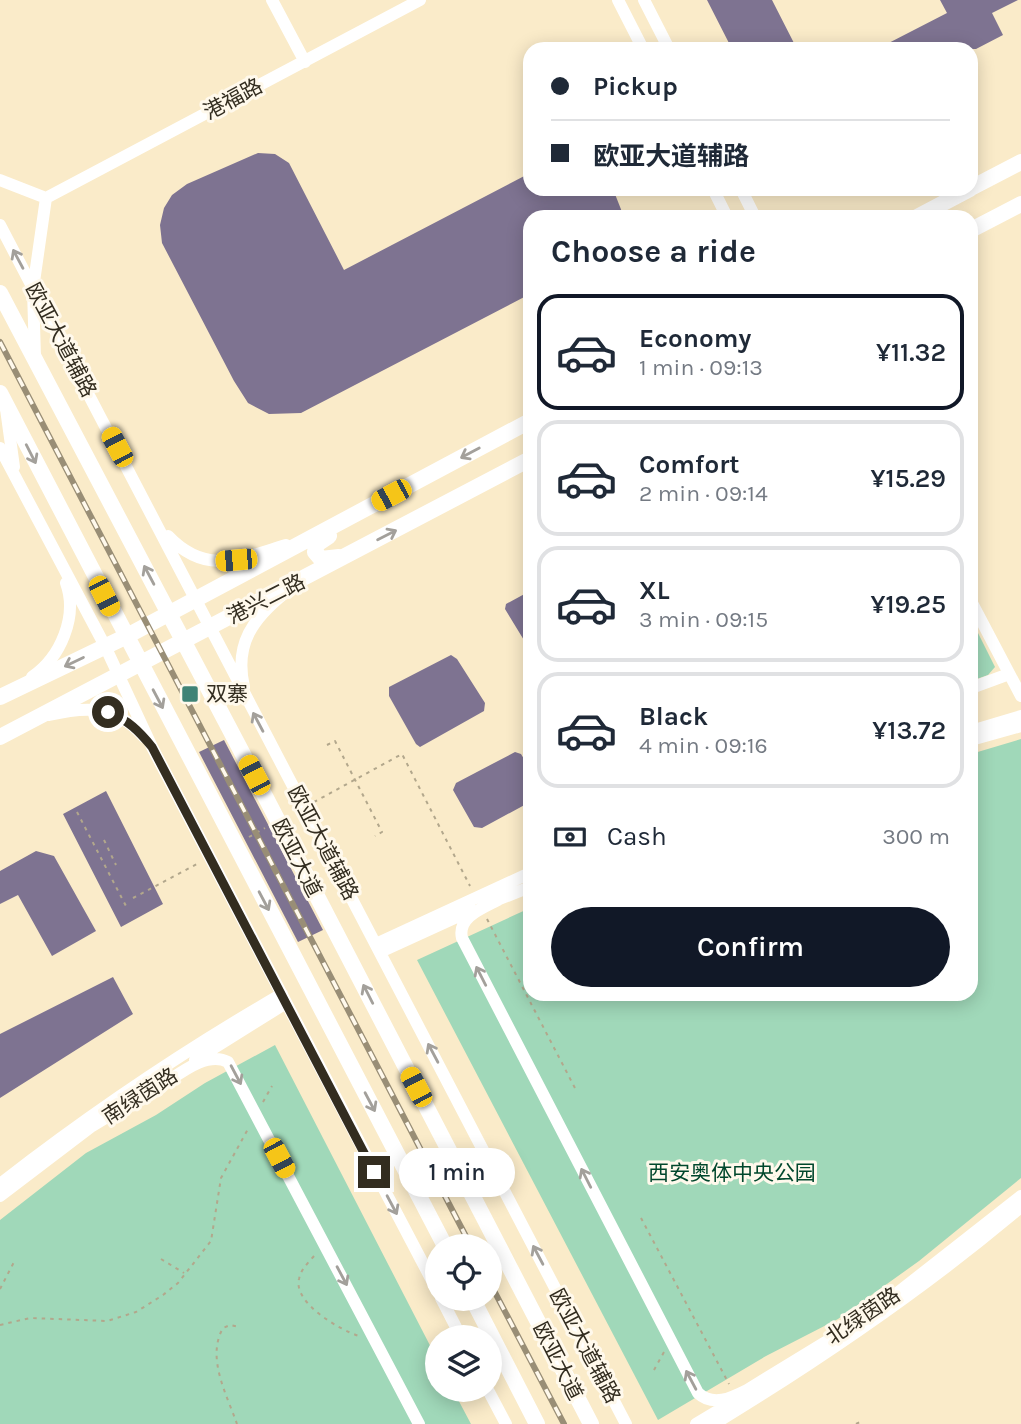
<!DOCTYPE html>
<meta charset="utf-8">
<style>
:root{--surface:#fff;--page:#f2f2f3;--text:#1f2937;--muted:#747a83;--line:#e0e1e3;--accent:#111827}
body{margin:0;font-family:Karla,"Noto Sans SC",sans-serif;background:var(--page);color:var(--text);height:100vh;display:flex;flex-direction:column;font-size:26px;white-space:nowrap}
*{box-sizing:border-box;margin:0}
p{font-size:23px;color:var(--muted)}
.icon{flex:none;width:38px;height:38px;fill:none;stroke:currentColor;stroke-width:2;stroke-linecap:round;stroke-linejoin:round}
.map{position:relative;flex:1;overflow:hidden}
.panel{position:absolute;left:523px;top:210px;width:455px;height:791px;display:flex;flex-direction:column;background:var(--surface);border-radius:21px;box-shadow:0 4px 18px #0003}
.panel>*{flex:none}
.banner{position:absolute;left:523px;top:42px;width:455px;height:154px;border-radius:21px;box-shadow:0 4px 18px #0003;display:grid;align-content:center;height:154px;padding:0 28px;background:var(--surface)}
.tools{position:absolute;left:425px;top:1234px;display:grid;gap:14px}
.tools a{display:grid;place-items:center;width:77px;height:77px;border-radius:50%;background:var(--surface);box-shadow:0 4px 18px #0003;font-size:35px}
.end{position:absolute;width:32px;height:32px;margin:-16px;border:9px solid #332d20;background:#fff;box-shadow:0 0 0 4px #fff}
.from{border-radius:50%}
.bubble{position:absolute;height:49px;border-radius:24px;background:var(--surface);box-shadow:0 4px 18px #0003;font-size:23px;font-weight:600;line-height:49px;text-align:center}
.car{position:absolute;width:21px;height:42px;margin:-21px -10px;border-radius:9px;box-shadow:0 0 5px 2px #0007;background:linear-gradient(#f5c518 24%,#345 0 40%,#f5c518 0 76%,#345 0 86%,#f5c518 0)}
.banner b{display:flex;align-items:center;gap:24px;height:66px;font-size:26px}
.banner b+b{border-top:2px solid var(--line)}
.banner i{width:18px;height:18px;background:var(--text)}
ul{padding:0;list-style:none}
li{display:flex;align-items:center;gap:21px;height:116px;margin:0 14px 10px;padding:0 14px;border:4px solid var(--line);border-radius:21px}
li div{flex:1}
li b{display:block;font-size:26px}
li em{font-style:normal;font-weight:600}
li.active{border-color:var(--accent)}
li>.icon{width:63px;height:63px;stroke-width:1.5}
h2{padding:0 28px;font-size:32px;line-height:84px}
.pay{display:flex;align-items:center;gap:18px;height:77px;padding:0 28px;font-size:26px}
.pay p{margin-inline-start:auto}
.primary-button{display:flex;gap:14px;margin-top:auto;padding:14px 28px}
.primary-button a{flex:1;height:80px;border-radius:42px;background:var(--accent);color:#fff;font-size:28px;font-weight:600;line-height:80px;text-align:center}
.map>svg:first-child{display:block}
.green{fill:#a0d8b9}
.building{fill:#7e7391}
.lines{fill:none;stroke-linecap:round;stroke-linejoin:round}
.path{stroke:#b2a78c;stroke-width:2;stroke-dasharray:3.5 5;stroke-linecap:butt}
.minor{stroke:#fff;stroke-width:12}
.major{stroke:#fff;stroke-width:16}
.rail-casing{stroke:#998e76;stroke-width:6}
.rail{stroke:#fff9ec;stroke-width:3.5;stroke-dasharray:10;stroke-linecap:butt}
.oneway{stroke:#a3a09b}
.route{stroke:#332d20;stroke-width:9}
.poi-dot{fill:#3f8376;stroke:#fff9ec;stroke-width:2.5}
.labels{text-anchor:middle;stroke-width:6;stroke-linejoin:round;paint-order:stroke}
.street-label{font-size:21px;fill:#332d20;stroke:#fff9ec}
.poi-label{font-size:21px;fill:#332d20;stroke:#fff9ec;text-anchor:start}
.park-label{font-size:21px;fill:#00472c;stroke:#fff9ec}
</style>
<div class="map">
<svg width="1021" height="1424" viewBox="0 0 1021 1424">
<rect width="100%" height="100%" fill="#faebc9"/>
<path class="green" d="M 971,619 L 995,667 L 988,675 L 971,681 Z
M 1021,739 L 1021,1178 L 919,1261 L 838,1319 L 766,1356 L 658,1420 L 417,960 L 530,908 L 530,994 L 971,994 L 971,754 Z
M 275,1045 L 437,1359 L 438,1390 L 453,1390 L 471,1424 L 0,1424 L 0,1220 L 86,1153 L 156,1115 L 205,1083 Z"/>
<path class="building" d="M 707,0 L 772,0 L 797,49 L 732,49 Z
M 940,0 L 1018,0 L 992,13 L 1003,35 L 976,49 L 877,49 L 947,13 Z
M 258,153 L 275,154 L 289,163 L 344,270 L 530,173 L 530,189 L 613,189 L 624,217 L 530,217 L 530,294 L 301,413 L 269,414 L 248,403 L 234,381 L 162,243 L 160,225 L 164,208 L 172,195 L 187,184 Z
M 530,591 L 530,650 L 505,609 L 506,604 Z
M 451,655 L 457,659 L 485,703 L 484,711 L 420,747 L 416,744 L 389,696 L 389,687 Z
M 224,740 L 323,930 L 298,942 L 199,752 Z
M 515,752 L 521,754 L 530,769 L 530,802 L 482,828 L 474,827 L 453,790 L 456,783 Z
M 106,791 L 163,904 L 121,927 L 63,814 Z
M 36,851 L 54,856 L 96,931 L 52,956 L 18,895 L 0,904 L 0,871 Z
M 113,977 L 133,1014 L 0,1098 L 0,1034 Z"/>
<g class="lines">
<path class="path" d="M 327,745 L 335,741 L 382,832 L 375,836
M 314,802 L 402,754 L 470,886
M 77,812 L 127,908
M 249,837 L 265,828
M 104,840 L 116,865
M 133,898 L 197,864
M 487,919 L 576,1090
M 263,1102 L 272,1086
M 641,1218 L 729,1384
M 314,1256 C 308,1263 301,1269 299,1279 C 293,1303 340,1330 359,1336
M 161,1259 L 184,1273
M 0,1289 L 14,1262
M 0,1325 L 30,1318 L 107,1321 L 136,1312 L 163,1295 L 178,1283 L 211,1241 L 221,1178 L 248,1129
M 654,1370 L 664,1352
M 237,1424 C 227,1395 206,1358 223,1328 L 230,1325 L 239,1327
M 856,1424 L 860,1422"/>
<path class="minor" d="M 272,0 L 305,62
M 618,0 L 643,49
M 644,0 L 669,49
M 0,180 L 46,198 L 420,0
M 713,189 L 727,217
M 741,189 L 755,217
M 0,225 L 626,1424
M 35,358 L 33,289 L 46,198
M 6,409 L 14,467
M 0,448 L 105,646 L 152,747 L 438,1292
M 168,536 C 206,576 240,559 286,545
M 971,601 L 1021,696
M 32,677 C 61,657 78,616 66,583
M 244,687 C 234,644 253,618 286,592
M 971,688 L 1009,674
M 49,715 C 87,706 116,705 144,737
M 971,731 L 1021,716
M 971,740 L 1021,726
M 498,900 C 483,908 457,917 462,938 L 698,1393 C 713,1407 731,1398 747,1390
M 492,902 L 530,887
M 376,944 L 530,873
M 380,952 L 472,910
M 195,1060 L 286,1003
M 159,1087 C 177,1076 206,1050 228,1062 L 419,1424
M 0,1184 C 90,1114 183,1051 282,994
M 0,1196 L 92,1126 L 163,1083
M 441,1298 L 461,1337
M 488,1390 L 506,1424
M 696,1424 L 731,1403 L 747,1390 L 827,1341 L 896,1294 L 1021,1196
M 714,1424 C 821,1359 925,1288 1021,1207"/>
<path class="major" d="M 971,188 L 1021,162
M 917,217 L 970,189
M 971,230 L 1021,204
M 0,293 L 266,798 L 591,1424
M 0,393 L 445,1246
M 329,536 L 317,544 L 315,552 L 321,559 L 339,557
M 0,697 L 125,637 L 530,421
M 0,737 L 530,459
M 472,1298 L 537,1424"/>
<defs>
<path id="rail" d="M 0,342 L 471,1246
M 490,1283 L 564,1424"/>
</defs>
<use href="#rail" class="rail-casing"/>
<use href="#rail" class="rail"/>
</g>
<defs><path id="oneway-shaft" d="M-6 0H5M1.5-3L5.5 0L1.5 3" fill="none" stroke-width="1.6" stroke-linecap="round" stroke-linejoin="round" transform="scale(1.75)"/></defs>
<g class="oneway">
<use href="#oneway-shaft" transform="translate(18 259) rotate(-118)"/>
<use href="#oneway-shaft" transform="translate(470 453) rotate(152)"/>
<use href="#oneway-shaft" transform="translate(31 454) rotate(63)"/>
<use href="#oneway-shaft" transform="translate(387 535) rotate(-27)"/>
<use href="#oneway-shaft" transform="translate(149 575) rotate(-118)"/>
<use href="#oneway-shaft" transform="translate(74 662) rotate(154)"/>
<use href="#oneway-shaft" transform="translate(158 699) rotate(62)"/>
<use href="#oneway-shaft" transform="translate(258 722) rotate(-118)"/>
<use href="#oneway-shaft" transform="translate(264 901) rotate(62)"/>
<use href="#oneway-shaft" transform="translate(481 976) rotate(-117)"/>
<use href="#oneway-shaft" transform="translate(368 994) rotate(-117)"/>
<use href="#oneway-shaft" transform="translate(433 1053) rotate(-118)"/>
<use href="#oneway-shaft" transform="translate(236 1075) rotate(62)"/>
<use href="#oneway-shaft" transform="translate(370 1102) rotate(62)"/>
<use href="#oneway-shaft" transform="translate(586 1178) rotate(-117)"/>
<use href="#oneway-shaft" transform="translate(392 1205) rotate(62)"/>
<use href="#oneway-shaft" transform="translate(538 1255) rotate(-118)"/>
<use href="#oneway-shaft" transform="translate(342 1276) rotate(62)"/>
<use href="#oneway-shaft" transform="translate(691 1380) rotate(-118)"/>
</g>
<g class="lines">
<path class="route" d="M 108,712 C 128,720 139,731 152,747 L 374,1172"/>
</g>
<rect class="poi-dot" x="181" y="685" width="18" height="18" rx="3.5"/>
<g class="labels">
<g class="street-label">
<text transform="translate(233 99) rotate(-28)" y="7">港福路</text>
<text transform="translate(61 340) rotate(62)" y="7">欧亚大道辅路</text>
<text transform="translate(266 599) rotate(-27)" y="7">港兴二路</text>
<text transform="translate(323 843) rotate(62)" y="7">欧亚大道辅路</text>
<text transform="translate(297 858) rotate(63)" y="7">欧亚大道</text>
<text transform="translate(140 1096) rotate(-33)" y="7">南绿茵路</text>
<text transform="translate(863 1316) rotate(-34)" y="7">北绿茵路</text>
<text transform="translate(585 1346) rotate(62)" y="7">欧亚大道辅路</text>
<text transform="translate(558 1361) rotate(63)" y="7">欧亚大道</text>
</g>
<g class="poi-label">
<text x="206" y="701">双寨</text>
</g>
<g class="park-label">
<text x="732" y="1180">西安奥体中央公园</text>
</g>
</g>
</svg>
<div class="tools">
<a><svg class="icon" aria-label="locate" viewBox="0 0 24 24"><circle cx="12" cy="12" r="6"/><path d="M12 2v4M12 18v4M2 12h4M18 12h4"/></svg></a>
<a><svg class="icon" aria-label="layers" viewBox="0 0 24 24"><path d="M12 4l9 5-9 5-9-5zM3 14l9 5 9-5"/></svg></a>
</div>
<i class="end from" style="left:108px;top:712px"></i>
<i class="end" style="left:374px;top:1172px"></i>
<div class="bubble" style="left:399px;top:1148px;width:116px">1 min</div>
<i class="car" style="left:117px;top:447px;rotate:332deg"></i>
<i class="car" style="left:391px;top:495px;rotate:242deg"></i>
<i class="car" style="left:236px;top:560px;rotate:265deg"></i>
<i class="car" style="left:104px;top:596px;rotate:153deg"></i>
<i class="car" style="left:254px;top:775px;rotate:332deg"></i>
<i class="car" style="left:416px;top:1087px;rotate:332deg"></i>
<i class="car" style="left:279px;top:1158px;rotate:152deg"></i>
<div class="banner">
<b><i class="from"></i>Pickup</b>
<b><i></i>欧亚大道辅路</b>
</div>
<section class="panel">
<h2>Choose a ride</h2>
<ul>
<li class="active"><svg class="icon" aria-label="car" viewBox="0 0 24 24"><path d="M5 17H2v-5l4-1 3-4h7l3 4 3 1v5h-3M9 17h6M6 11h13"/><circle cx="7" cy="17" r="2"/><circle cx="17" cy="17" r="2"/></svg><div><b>Economy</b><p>1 min · 09:13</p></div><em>¥11.32</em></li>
<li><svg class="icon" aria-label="car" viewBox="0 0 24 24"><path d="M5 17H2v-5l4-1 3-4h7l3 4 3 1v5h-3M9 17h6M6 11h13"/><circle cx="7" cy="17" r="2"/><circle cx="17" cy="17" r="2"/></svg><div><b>Comfort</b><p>2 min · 09:14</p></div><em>¥15.29</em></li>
<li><svg class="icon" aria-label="car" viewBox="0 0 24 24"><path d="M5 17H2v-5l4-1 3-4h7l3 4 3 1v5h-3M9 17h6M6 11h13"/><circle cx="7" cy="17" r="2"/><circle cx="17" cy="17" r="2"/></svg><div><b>XL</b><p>3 min · 09:15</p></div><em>¥19.25</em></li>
<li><svg class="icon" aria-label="car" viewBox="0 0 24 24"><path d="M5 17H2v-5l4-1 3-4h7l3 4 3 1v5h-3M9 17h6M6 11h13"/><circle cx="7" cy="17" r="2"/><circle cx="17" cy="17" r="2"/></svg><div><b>Black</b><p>4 min · 09:16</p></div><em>¥13.72</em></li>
</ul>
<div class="pay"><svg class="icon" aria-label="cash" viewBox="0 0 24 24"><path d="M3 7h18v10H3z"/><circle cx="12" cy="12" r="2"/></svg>Cash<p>300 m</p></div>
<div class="primary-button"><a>Confirm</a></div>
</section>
</div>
